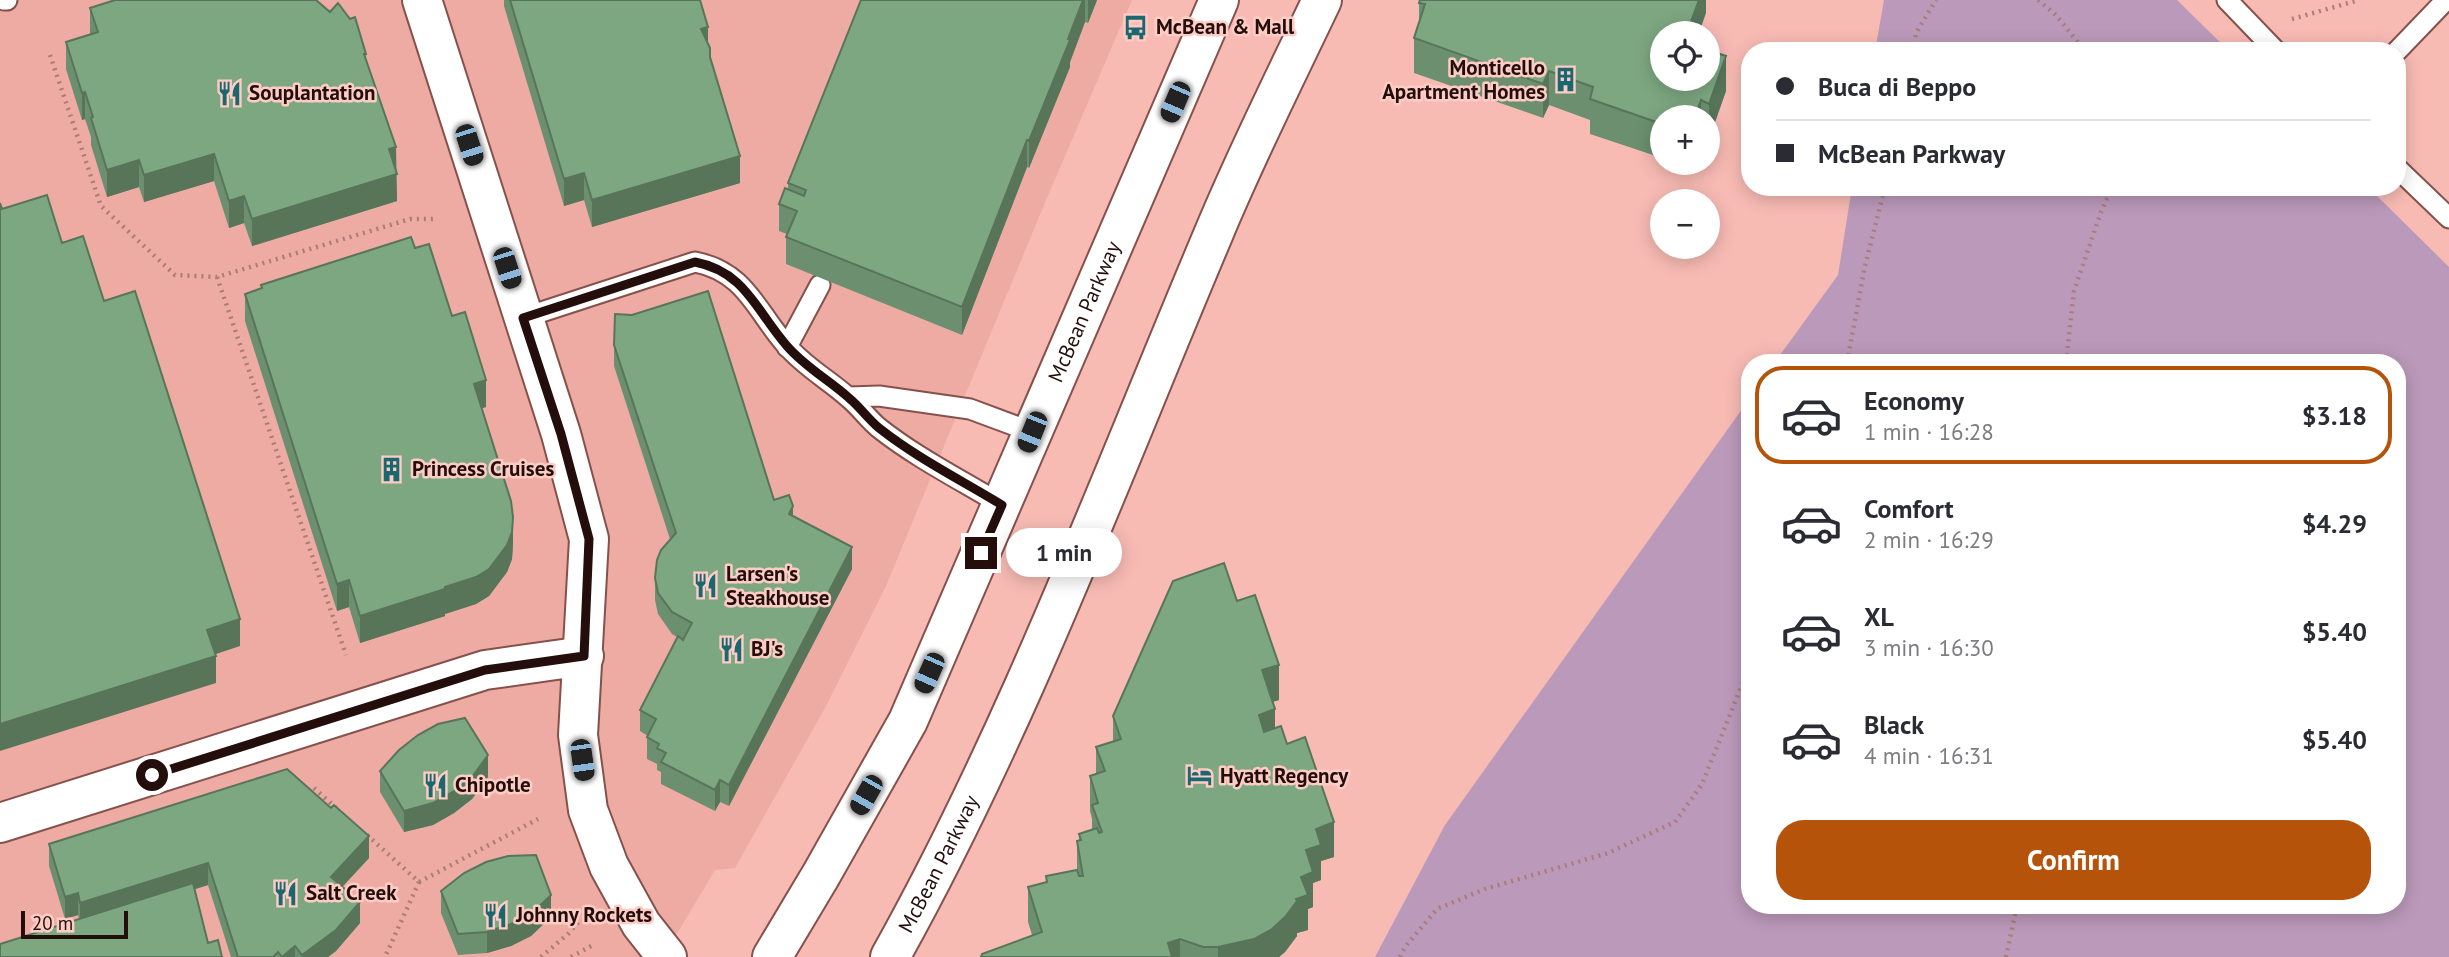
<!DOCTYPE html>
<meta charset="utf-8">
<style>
:root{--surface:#fff;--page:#f7f7f7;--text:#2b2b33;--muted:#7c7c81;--line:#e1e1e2;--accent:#b45309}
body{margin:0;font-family:"PT Sans",sans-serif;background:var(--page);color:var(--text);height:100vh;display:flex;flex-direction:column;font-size:26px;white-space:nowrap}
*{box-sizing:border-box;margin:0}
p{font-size:23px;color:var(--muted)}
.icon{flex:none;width:38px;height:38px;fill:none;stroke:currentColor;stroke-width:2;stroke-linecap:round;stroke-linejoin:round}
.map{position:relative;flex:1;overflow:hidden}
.sheet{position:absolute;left:1741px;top:354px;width:665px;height:560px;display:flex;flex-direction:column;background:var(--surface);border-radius:28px;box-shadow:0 4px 18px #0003}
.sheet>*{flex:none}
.guide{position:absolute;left:1741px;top:42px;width:665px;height:154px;border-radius:28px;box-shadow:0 4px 18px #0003;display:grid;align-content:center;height:154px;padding:0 35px;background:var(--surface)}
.tools{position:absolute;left:1650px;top:21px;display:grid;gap:14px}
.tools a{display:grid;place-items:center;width:70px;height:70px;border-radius:50%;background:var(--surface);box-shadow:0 4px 18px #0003;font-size:35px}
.scale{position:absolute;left:21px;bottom:18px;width:107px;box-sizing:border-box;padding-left:7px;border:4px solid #230e0c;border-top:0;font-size:19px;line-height:24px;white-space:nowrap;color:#230e0c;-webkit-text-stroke:5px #fdccc5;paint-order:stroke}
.end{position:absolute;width:32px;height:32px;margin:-16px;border:9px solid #230e0c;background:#fff;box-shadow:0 0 0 4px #fff}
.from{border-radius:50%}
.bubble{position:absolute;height:49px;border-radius:24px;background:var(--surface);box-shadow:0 4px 18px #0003;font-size:23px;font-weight:700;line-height:49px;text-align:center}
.car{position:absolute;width:21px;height:42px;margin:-21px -10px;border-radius:9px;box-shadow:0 0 5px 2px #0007;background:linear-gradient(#222 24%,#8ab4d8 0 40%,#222 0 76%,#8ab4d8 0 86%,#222 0)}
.guide b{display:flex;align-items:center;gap:24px;height:66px;font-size:26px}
.guide b+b{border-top:2px solid var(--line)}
.guide i{width:18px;height:18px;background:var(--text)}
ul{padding:12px 0 0;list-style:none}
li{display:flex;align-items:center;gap:21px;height:98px;margin:0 14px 10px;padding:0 21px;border:4px solid transparent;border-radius:28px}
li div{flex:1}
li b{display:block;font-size:26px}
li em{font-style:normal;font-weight:700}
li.current{border-color:var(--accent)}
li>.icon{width:63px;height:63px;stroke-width:1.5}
.button{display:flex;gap:14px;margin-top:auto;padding:14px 35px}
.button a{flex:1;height:80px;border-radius:28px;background:var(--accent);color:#fff;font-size:28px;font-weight:700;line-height:80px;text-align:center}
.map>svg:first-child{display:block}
.built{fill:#eeaba3}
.green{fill:#bb99ba}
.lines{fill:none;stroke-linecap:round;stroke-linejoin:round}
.lane-casing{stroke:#85514b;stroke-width:23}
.street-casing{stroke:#85514b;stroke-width:42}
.secondary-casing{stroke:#85514b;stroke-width:42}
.path{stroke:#ab7d77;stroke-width:4.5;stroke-dasharray:2 5;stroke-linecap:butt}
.lane{stroke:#fff;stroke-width:19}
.street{stroke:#fff;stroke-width:38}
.secondary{stroke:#fff;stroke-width:38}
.wall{fill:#6c906f}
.shaded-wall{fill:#58755a}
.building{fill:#7da781;stroke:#58755a;stroke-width:2}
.route{stroke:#230e0c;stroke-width:9}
.labels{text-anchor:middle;stroke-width:5;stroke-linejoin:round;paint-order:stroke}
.poi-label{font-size:21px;font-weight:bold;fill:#230e0c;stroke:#fdccc5;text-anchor:start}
.street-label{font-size:21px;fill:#230e0c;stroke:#fdccc5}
</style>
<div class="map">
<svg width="2449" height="957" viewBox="0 0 2449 957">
<rect width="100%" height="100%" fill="#f8bbb4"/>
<path class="built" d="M 0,0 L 1132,0 L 1044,205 L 886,586 L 825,708 L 735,868 L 715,870 L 663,957 L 0,957 Z"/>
<path class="green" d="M 1884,0 L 2177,0 L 2229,51 L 1875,51 Z
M 1852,187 L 2368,187 L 2449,267 L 2449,957 L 1375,957 L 1445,825 L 1750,398 L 1750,905 L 2398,905 L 2398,362 L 1775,362 L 1838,275 Z"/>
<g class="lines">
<defs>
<path id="lane" d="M 4,0 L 7,0
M 2227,0 L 2276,51
M 2397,51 L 2446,0
M 2398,169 L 2449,218
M 523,318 L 695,262 C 746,272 756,311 787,346 C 805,367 829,380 849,398 C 860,407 868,419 879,428 C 917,458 961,480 1002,505
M 787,347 L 820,285
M 849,397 L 879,396 L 970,409 L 1032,432"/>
<path id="street" d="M 422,0 L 561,434 L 589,539 L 578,735 L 588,810 L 609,866 L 641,924 L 667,957
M 0,823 L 485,670 L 584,656"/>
<g id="secondary">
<path id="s1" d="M 772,957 L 821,875 L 908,721 L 1219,0"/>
<path id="s2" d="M 890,957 C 1018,728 1111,476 1213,235 C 1246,155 1285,78 1322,0"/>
</g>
</defs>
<use href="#lane" class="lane-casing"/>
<use href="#street" class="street-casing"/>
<use href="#secondary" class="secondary-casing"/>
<path class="path" d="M 2038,0 L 2056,15 L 2085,51
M 2292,19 L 2359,0
M 1913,51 L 1916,33 L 1936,0
M 50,55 L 101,206 L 175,275 L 217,277 L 410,219 L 437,219
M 217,277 L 346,655
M 1847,362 L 1865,266 L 1885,187
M 2066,362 L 2074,291 L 2101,212 L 2112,187
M 314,788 L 337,809
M 367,835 L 419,882 L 385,957
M 419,882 L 538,819
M 541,957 L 568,934 L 580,920
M 571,957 L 593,945
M 1400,957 L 1405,947 L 1437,909 L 1485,889 L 1608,853 L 1675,822 L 1702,784 L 1750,665
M 2006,957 L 2017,905"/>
<use href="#lane" class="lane"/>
<use href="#street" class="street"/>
<use href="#secondary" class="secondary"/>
</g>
<path class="wall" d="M 504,0 L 700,0 L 710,59 L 740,183 L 592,227 L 584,200 L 564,206 L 504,6 Z
M 861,0 L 1097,0 L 1088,23 L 1085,22 L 1070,62 L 1070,67 L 1029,168 L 1027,167 L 962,335 L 786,264 L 786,237 L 787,234 L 779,231 L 779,204 L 788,189 L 788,183 Z
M 1706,0 L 1706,13 L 1662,33 L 1726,91 L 1709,139 L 1708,138 L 1708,117 L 1662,117 L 1662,158 L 1590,134 L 1590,120 L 1549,105 L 1543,118 L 1414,73 L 1414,38 L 1419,22 L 1419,3 Z
M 90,8 L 366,54 L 366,60 L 396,171 L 397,201 L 252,246 L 244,223 L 229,228 L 214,181 L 144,202 L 139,187 L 107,197 L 91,145 L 91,137 L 85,119 L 82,120 L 66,69 L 66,42 L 90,34 Z
M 415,248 L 452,316 L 486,407 L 481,408 L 513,544 L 512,559 L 507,572 L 489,596 L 476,604 L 445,614 L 445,616 L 360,643 L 349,607 L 337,611 L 245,321 L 245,294 L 261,288 L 261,285 Z
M 614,345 L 774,500 L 852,569 L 729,806 L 720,802 L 715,811 L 661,784 L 661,772 L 657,770 L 657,764 L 647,759 L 647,737 L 648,736 L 640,731 L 640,710 L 677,637 L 672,634 L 658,614 L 655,600 L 655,578 L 670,539 L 614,366 Z
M 1237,601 L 1279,700 L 1272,702 L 1275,728 L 1287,744 L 1334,857 L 1321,861 L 1321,880 L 1313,883 L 1313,907 L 1308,909 L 1308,930 L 1297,933 L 1297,936 L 1285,952 L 1279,957 L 981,957 L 1032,935 L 1028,922 L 1028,887 L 1046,882 L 1046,876 L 1077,870 L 1077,841 L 1079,840 L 1079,834 L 1092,830 L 1092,819 L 1090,811 L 1090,776 L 1096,774 L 1096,747 L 1113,742 L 1113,716 Z
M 380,771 L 488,777 L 472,799 L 454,813 L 433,825 L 404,832 L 380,792 Z
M 49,844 L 369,858 L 342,887 L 360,923 L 336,951 L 328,957 L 231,957 L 208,885 L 195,889 L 208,943 L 222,957 L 79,919 L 78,915 L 65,919 L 49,866 Z
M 441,891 L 551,917 L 531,936 L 511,946 L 487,953 L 458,955 L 441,913 Z"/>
<path class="shaded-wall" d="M 1083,0 L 1085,0 L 1085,22 L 1070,62 L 1070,67 L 1029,168 L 1029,141 Z
M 1088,0 L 1097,0 L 1088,23 Z
M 1699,0 L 1706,0 L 1706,13 L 1699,33 L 1689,27 Z
M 708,27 L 708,54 L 701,29 Z
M 1726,56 L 1726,91 L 1709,139 L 1709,104 Z
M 1549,71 L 1549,105 L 1543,118 L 1543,84 Z
M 85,92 L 85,119 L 82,120 L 82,93 Z
M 1701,100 L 1701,117 L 1695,117 Z
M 1027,140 L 1027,167 L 962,335 L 962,307 Z
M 396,147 L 397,201 L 252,246 L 252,219 L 389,149 Z
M 214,154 L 214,181 L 144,202 L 144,175 Z
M 740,156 L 740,183 L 592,227 L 592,200 Z
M 139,160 L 139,187 L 107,197 L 107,170 Z
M 584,173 L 584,200 L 564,206 L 564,179 Z
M 244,196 L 244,223 L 229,228 L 229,201 Z
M 486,380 L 486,407 L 474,411 L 474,384 Z
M 793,506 L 793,528 L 789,514 Z
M 513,517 L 513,544 L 512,559 L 507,572 L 489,596 L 476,604 L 445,614 L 445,616 L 360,643 L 360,616 L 445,587 Z
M 852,547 L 852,569 L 729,806 L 729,785 Z
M 349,580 L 349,607 L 337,611 L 337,584 Z
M 240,619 L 240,646 L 207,657 L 207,630 Z
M 216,656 L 216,683 L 0,751 L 0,724 Z
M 1279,665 L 1279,700 L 1262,705 L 1262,670 Z
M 1275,709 L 1275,744 L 1259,749 L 1259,715 Z
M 488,755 L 488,777 L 472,799 L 454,813 L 433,825 L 404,832 L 404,811 Z
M 720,780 L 720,802 L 715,811 L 715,790 Z
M 1334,822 L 1334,857 L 1321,861 L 1321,880 L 1313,883 L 1313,907 L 1308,909 L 1308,930 L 1297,933 L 1297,936 L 1285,952 L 1279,957 L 1218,957 L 1218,947 L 1296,899 L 1306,850 L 1316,829 Z
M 369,836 L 369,858 L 331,899 L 331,877 Z
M 208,863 L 208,885 L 80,925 L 80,903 Z
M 78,893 L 78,915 L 65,919 L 65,897 Z
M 551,895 L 551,917 L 531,936 L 511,946 L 487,953 L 487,932 Z
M 360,902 L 360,923 L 336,951 L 328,957 L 302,957 L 302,955 Z
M 1180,939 L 1180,957 L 1168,957 L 1168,943 Z
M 295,946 L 295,957 L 282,957 Z"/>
<path class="building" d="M 115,0 L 316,0 L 330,12 L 338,3 L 350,19 L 355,17 L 366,54 L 364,54 L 396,147 L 389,149 L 397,174 L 252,219 L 244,196 L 229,201 L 214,154 L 144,175 L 139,160 L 107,170 L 91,118 L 93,117 L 85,92 L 82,93 L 66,42 L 98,32 L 90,8 Z
M 510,0 L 700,0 L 708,27 L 701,29 L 710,48 L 710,57 L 740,156 L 592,200 L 584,173 L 564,179 Z
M 861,0 L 1083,0 L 1068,39 L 1070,40 L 1029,141 L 1027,140 L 962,307 L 786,237 L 797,211 L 779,204 L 785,188 L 804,196 L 806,190 L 788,183 Z
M 1420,0 L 1699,0 L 1689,27 L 1702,32 L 1702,33 L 1662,33 L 1662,79 L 1708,79 L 1708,50 L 1726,56 L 1709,104 L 1701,100 L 1695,117 L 1689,117 L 1676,113 L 1674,117 L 1662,117 L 1662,124 L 1590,99 L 1593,87 L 1549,71 L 1543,84 L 1414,38 L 1425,4 L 1419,3 Z
M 47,195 L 62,243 L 83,236 L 104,301 L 135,291 L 240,619 L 207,630 L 216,656 L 0,724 L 0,203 L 2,209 Z
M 411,237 L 415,248 L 429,244 L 452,316 L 465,312 L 486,380 L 474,384 L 511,501 L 513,517 L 512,532 L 507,545 L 489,569 L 476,577 L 445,587 L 445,589 L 360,616 L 349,580 L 337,584 L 245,294 L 262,288 L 261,285 Z
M 708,291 L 774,500 L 789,495 L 793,506 L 789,514 L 852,547 L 729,785 L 720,780 L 715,790 L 661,762 L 666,753 L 657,748 L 659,744 L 647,737 L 656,719 L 640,710 L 678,636 L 683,640 L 692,623 L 672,612 L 658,593 L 655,578 L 657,560 L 661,550 L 676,533 L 614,345 L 615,314 L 632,315 Z
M 1224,563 L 1237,601 L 1255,595 L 1279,665 L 1262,670 L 1275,709 L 1259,715 L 1264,732 L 1281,726 L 1287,744 L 1305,737 L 1334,822 L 1316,829 L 1321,845 L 1306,850 L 1313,872 L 1301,877 L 1308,895 L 1296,899 L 1297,901 L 1285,917 L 1272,929 L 1254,939 L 1218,947 L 1203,947 L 1180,939 L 1168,943 L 1172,957 L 981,957 L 982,954 L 1042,932 L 1028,887 L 1047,882 L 1046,876 L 1077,870 L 1079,876 L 1083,876 L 1077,841 L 1081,840 L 1079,834 L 1097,828 L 1099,833 L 1102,832 L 1092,805 L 1098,803 L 1090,776 L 1105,771 L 1096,747 L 1121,739 L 1113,716 L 1173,581 Z
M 465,718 L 488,755 L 472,777 L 454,791 L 433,803 L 404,811 L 380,771 L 399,750 L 418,735 L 438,724 Z
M 287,769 L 331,808 L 334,805 L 369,836 L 331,877 L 360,902 L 336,930 L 302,955 L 295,946 L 282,957 L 278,952 L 273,957 L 238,957 L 208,863 L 80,903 L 78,893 L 65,897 L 49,844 Z
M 536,855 L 551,895 L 531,914 L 511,924 L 487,932 L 458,934 L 441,891 L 464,873 L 486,862 L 508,856 Z
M 193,883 L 208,943 L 218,940 L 222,957 L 0,957 L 0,944 Z"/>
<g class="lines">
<path class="route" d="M 152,775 L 485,670 L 584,656 L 589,539 L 561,434 L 523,318 L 695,262 C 746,272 756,311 787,346 C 805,367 829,380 849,398 C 860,407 868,419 879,428 C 917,458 961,480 1002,505 L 981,553"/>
</g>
<defs>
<symbol id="bus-bare" viewBox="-9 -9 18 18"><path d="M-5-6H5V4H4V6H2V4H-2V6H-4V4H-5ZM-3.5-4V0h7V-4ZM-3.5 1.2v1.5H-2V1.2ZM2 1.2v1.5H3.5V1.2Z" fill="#1b6770" stroke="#fdccc5" stroke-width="2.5" paint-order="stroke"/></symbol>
<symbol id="building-bare" viewBox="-9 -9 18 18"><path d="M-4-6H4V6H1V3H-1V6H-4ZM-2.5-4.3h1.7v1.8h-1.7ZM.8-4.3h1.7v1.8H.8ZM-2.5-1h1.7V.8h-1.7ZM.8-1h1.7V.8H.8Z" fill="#1b6770" stroke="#fdccc5" stroke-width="2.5" paint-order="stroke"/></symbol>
<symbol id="restaurant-bare" viewBox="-9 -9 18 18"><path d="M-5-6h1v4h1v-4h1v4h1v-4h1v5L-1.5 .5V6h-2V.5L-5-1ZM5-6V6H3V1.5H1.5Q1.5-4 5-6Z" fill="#1b6770" stroke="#fdccc5" stroke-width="2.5" paint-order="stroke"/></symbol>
<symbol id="hotel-bare" viewBox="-9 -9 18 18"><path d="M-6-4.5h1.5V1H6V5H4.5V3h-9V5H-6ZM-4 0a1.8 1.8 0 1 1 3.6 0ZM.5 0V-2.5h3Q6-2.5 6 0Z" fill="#1b6770" stroke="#fdccc5" stroke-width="2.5" paint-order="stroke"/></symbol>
</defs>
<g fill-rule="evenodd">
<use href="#bus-bare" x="1118" y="10" width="35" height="35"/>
<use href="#building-bare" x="1548" y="62" width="35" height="35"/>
<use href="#restaurant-bare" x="212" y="76" width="35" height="35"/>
<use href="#building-bare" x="374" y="452" width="35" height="35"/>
<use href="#restaurant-bare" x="688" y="568" width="35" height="35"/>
<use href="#restaurant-bare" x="714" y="632" width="35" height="35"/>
<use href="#hotel-bare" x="1182" y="758" width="35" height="35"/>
<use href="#restaurant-bare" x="418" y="768" width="35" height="35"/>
<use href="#restaurant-bare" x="268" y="876" width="35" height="35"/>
<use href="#restaurant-bare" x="478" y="898" width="35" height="35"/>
</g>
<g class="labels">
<g class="poi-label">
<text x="1156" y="34">McBean &amp; Mall</text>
<text x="1545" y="75" text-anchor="end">Monticello<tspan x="1545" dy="24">Apartment Homes</tspan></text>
<text x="249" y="100">Souplantation</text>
<text x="412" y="476">Princess Cruises</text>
<text x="726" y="581">Larsen's<tspan x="726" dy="24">Steakhouse</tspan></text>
<text x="751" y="656">BJ's</text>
<text x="1220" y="783">Hyatt Regency</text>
<text x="455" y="792">Chipotle</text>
<text x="306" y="900">Salt Creek</text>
<text x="516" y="922">Johnny Rockets</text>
</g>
<g class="street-label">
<text dy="7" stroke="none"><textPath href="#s1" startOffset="718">McBean Parkway</textPath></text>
<text dy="7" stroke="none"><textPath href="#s2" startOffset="105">McBean Parkway</textPath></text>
</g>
</g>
</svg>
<div class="tools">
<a><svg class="icon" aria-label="locate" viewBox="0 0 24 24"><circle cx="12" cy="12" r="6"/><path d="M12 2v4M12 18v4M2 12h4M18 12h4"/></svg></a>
<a>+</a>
<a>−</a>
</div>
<div class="scale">20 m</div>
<i class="end from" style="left:152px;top:775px"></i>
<i class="end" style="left:981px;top:553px"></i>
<div class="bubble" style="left:1006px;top:528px;width:116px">1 min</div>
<i class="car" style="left:1175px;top:102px;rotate:203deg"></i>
<i class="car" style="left:469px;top:145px;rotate:162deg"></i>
<i class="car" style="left:507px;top:268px;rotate:162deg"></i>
<i class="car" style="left:1032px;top:432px;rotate:202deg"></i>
<i class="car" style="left:929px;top:673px;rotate:204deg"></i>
<i class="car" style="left:582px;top:760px;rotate:172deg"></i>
<i class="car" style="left:866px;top:795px;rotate:210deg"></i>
<div class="guide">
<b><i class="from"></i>Buca di Beppo</b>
<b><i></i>McBean Parkway</b>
</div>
<section class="sheet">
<ul>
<li class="current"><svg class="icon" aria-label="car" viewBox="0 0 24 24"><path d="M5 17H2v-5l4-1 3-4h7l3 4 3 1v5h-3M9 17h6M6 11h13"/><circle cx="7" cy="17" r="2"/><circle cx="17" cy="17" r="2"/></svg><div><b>Economy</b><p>1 min · 16:28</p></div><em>$3.18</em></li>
<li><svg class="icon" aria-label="car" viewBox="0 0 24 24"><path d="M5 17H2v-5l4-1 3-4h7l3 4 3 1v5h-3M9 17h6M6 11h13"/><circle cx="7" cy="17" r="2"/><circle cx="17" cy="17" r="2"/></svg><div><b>Comfort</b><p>2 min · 16:29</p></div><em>$4.29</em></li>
<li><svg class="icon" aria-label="car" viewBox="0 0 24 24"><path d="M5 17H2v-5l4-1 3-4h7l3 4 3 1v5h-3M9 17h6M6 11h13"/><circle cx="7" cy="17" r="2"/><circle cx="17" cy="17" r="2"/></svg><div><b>XL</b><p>3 min · 16:30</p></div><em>$5.40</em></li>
<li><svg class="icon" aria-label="car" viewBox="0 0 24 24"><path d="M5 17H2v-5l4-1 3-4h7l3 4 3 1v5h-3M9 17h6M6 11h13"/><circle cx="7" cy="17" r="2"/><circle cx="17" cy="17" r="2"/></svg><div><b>Black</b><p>4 min · 16:31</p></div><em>$5.40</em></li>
</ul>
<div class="button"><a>Confirm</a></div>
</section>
</div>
